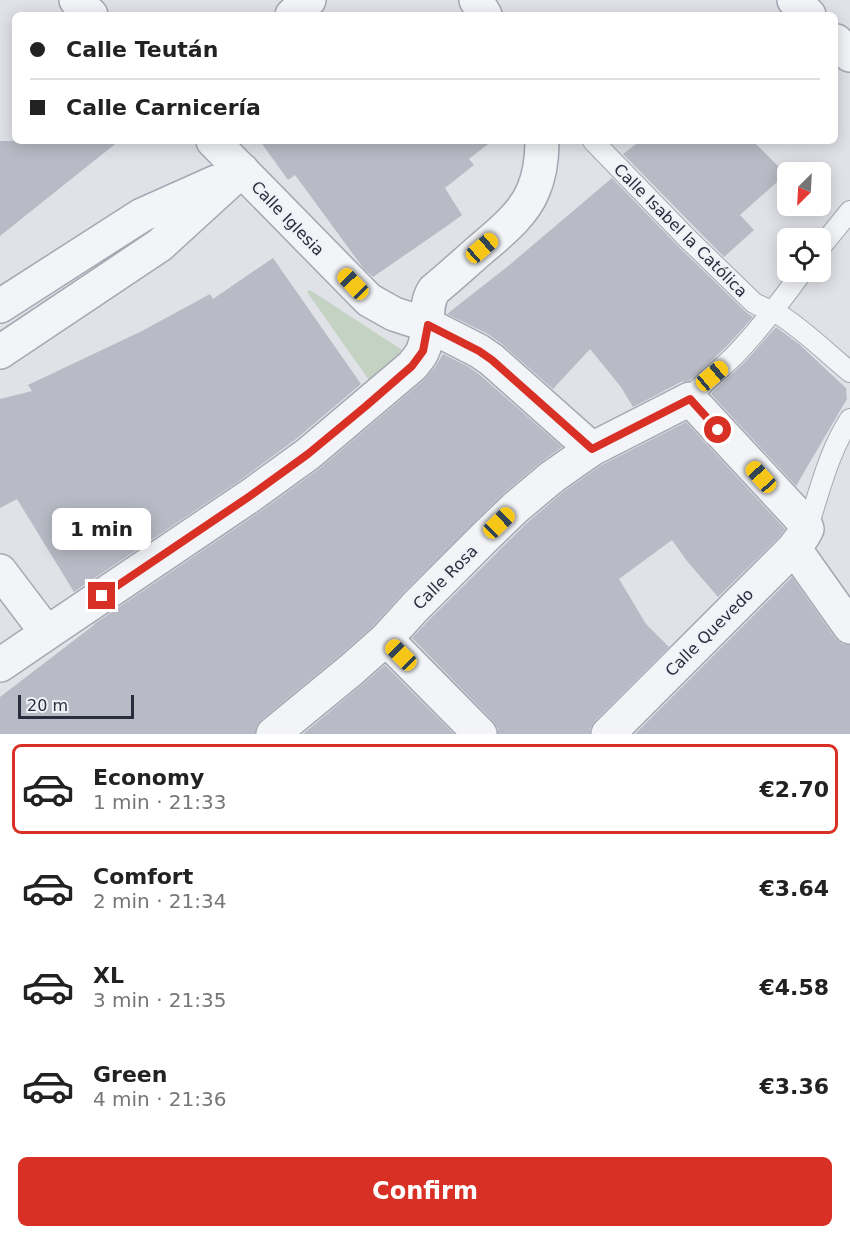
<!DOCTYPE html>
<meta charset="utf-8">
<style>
:root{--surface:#fff;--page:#f2f2f2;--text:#222;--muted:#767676;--line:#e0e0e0;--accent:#d93025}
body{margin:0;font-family:"DejaVu Sans",sans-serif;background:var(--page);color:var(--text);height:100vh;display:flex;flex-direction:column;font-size:22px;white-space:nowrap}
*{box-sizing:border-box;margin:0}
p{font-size:20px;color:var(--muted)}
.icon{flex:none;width:33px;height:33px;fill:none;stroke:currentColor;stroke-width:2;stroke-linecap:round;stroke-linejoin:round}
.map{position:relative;height:734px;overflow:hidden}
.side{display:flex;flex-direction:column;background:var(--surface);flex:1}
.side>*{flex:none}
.guide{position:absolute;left:12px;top:12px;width:826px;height:132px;border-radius:9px;box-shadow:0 3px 15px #0003;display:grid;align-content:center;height:132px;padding:0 18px;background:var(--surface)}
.needle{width:39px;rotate:204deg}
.fabs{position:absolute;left:777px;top:162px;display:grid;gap:12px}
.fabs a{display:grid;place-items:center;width:54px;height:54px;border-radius:9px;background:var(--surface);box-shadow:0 3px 15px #0003;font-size:30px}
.scale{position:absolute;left:18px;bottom:15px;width:116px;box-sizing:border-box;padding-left:6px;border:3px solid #292e3f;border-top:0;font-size:16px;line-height:21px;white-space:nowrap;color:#292e3f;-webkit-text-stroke:4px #f0f1f6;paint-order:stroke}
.end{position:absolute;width:27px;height:27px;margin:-14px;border:8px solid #d93025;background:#fff;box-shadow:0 0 0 3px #fff}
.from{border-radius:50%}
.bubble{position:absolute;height:42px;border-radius:9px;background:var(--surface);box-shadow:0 3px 15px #0003;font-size:20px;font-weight:800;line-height:42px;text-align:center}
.car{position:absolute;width:18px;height:36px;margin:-18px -9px;border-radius:8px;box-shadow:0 0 4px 2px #0007;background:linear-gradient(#f5c518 24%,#345 0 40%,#f5c518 0 76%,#345 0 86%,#f5c518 0)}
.guide b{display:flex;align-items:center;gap:21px;height:57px;font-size:22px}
.guide b+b{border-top:2px solid var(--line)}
.guide i{width:15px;height:15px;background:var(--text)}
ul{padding:10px 0 0;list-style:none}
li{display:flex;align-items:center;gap:18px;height:90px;margin:0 12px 9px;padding:0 6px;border:3px solid transparent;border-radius:9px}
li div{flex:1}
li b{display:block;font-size:22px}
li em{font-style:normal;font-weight:800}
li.current{border-color:var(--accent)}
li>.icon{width:54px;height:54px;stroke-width:1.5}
.cta{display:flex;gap:12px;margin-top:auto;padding:12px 18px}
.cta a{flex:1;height:69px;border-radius:9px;background:var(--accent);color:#fff;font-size:24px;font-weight:800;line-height:69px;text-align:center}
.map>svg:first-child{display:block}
.green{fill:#c3d2c2}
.building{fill:#b8bbc5}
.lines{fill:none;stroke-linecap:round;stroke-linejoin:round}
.lane-casing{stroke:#a5a8b2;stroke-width:22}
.street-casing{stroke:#a5a8b2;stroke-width:36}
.lane{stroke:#f3f4f7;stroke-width:20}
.street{stroke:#f3f4f7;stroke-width:33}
.route{stroke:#d93025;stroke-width:8}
.labels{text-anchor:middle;stroke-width:4.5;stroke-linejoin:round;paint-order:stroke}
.street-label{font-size:16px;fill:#292e3f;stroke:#f0f1f6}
</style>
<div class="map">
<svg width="850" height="734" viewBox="0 0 850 734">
<rect width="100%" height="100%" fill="#e0e2e8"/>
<path class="green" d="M 310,290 L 402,350 L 371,383 L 307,292 Z"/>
<path class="building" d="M 0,141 L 119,141 L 0,236 Z
M 260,141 L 492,141 L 469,159 L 474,165 L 445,188 L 462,215 L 447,226 L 373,277 L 364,269 L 295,175 L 288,180 Z
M 640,141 L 753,141 L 786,174 L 740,215 L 754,230 L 724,257 L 623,154 Z
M 612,178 L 680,248 L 746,312 L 753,317 L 728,345 L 689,381 L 681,382 L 633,407 L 621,387 L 590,349 L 553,389 L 503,345 L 488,334 L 447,314 L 507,267 Z
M 273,258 L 361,384 L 296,439 L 239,481 L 74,592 L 17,499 L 0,508 L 0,399 L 32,391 L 28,385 L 142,331 L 210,294 L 213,299 Z
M 776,327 L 799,344 L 846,388 L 847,399 L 796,486 L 711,394 L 746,361 Z
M 443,354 L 469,367 L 480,375 L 562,447 L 540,463 L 502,495 L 403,593 L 373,626 L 339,656 L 261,720 L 256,727 L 255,734 L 0,734 L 0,697 L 94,625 L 94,624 L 261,511 L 319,469 L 424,380 L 435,367 Z
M 686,422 L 785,529 L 780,536 L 718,597 L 687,561 L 672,540 L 619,579 L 646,624 L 669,647 L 595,721 L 590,729 L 590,734 L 498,734 L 498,729 L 493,721 L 412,638 L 430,619 L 528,522 L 563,492 L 600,466 Z
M 792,577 L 835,638 L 842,644 L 850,645 L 850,734 L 635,734 Z
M 385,665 L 454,734 L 303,734 L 363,684 Z"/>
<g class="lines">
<defs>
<path id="lane" d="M 593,141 L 688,239 L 754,303 C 763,308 772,310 780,315 C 805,331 827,353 850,372
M 820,248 L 850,211
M 690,399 C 703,381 722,369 737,353 C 761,327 782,300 802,272
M 807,529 C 820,491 828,453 850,419"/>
<path id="street" d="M 76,0 L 91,15
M 476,0 L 485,15
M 794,0 L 809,15
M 292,15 L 309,0
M 836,41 L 850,55
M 213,141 L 369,300 L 394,314 L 428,325 L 479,351 L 492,360 L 592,449
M 0,306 L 142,215 L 216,182
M 0,352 L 160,245 L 242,170
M 794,548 L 850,627
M 0,571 L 47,633 L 0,665
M 47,633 L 250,496 L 308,454 L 412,366 C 416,361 421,356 423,350 C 432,331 422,308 434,290 C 450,277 465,263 480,250 C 500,233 523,215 533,191 C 540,175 542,158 542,141
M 386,639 L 480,734
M 273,734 L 351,670 L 386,639 L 416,606 L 484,538 L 515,508 L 552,477 L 592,449 L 690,399 L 805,523 L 807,529 L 803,536 L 794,548 L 608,734"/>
</defs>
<use href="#lane" class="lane-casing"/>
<use href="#street" class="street-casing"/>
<use href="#lane" class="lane"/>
<use href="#street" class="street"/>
</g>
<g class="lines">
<path class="route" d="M 102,596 L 250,496 L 308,454 L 366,406 L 412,366 L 423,351 L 428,325 L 479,351 L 492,360 L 592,449 L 690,399 L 718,430"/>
</g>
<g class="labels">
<g class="street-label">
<text transform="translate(288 218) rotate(46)" y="6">Calle Iglesia</text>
<text transform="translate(681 230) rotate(45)" y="6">Calle Isabel la Católica</text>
<text transform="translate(445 577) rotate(-45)" y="6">Calle Rosa</text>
<text transform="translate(709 632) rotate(-45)" y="6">Calle Quevedo</text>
</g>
</g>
</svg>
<div class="fabs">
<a><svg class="needle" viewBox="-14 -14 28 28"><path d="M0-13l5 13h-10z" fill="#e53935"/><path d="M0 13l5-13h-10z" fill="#767676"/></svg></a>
<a><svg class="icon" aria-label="locate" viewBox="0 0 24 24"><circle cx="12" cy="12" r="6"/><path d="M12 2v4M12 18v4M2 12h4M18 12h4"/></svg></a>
</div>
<div class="scale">20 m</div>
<i class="end from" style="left:718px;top:430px"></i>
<i class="end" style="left:102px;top:596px"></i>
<div class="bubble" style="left:52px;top:508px;width:99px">1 min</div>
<i class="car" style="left:482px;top:248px;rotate:49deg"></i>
<i class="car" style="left:353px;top:284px;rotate:316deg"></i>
<i class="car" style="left:712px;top:376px;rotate:50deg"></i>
<i class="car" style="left:761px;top:477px;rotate:318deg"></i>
<i class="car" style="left:499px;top:523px;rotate:46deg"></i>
<i class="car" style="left:401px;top:655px;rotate:315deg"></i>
<div class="guide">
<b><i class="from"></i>Calle Teután</b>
<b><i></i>Calle Carnicería</b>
</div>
</div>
<section class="side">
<ul>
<li class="current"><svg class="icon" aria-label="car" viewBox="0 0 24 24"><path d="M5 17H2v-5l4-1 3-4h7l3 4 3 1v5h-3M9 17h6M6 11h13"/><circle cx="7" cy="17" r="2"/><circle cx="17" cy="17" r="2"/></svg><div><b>Economy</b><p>1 min · 21:33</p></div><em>€2.70</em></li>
<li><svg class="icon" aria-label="car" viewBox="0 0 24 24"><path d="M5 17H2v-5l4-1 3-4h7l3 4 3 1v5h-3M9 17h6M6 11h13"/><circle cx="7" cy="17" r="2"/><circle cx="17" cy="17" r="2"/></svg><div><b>Comfort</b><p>2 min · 21:34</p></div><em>€3.64</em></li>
<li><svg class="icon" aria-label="car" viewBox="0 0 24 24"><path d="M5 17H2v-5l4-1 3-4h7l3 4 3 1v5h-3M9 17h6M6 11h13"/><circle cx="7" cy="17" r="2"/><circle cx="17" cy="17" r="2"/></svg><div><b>XL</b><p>3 min · 21:35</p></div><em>€4.58</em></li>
<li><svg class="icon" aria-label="car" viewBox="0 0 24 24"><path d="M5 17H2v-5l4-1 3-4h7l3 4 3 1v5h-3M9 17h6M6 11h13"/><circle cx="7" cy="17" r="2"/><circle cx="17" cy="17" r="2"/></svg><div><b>Green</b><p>4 min · 21:36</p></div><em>€3.36</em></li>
</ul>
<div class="cta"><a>Confirm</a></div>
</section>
